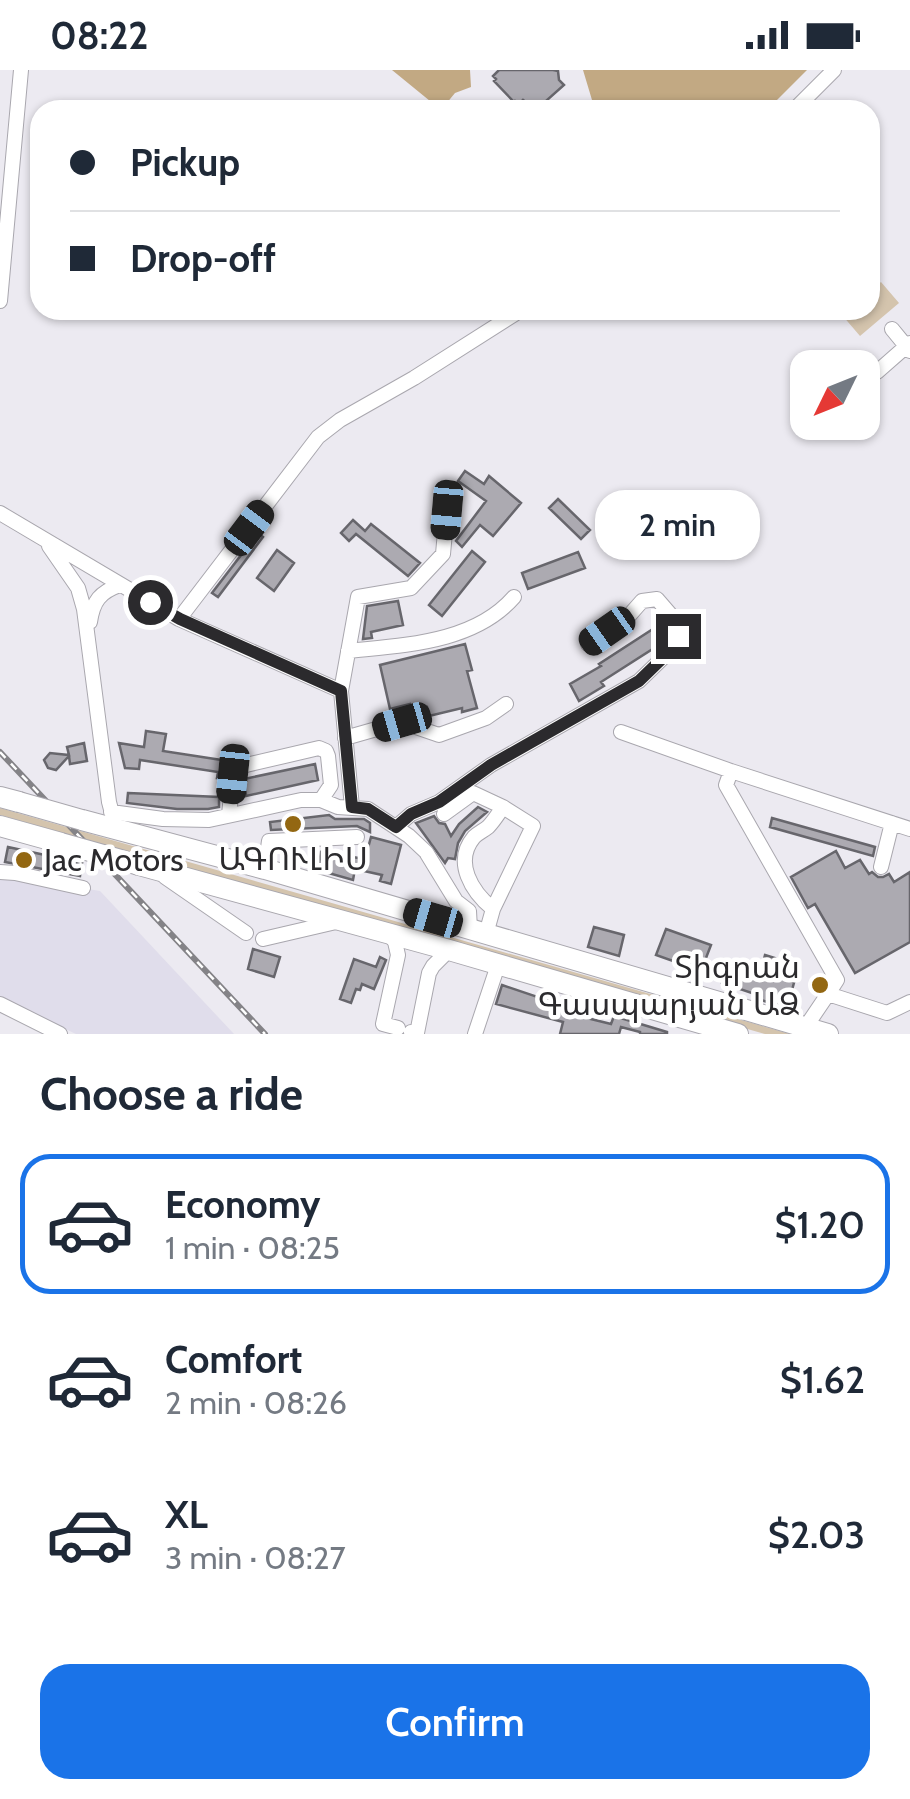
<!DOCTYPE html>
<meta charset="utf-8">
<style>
:root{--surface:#fff;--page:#f2f2f3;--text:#1f2937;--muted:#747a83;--line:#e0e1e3;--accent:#1a73e8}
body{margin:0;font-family:Cabin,"Noto Sans Armenian",sans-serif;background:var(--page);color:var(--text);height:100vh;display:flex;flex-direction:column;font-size:38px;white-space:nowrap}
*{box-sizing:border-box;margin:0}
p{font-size:32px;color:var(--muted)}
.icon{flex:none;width:55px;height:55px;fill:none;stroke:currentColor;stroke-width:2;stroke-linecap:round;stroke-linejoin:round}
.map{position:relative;height:964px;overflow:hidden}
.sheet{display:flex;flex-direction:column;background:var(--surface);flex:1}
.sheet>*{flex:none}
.top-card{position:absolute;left:30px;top:30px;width:850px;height:220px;border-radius:30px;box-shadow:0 2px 8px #0004;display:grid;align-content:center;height:220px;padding:0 40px;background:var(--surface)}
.needle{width:65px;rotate:227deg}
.tools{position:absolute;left:790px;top:280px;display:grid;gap:20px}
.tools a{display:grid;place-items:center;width:90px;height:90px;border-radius:20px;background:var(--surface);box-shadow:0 2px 8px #0004;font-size:50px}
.end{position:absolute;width:45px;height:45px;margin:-22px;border:12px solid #2b2a2d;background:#fff;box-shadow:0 0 0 5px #fff}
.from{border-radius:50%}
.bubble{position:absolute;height:70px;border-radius:30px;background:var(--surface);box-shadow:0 2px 8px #0004;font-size:32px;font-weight:600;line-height:70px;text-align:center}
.car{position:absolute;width:30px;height:60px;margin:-30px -15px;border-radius:12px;box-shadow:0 0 8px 2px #0007;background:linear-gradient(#222 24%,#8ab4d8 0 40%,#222 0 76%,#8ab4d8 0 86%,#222 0)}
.top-card b{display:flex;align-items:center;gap:35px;height:95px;font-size:38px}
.top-card b+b{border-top:2px solid var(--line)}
.top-card i{width:25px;height:25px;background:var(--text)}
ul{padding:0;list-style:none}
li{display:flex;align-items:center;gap:30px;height:140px;margin:0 20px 15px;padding:0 20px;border:5px solid transparent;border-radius:30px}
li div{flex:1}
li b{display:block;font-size:38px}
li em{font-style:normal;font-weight:600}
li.selected{border-color:var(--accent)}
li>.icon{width:90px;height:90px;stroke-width:1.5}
h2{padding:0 40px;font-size:45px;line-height:120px}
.primary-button{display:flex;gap:20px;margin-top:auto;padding:20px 40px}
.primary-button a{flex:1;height:115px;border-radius:30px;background:var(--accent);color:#fff;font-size:40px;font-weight:600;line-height:115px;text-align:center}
.status{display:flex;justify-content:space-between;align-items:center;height:70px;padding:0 50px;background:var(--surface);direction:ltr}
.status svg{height:28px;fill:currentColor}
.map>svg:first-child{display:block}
.built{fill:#e0ddeb}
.green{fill:#d4c4ad}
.forest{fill:#c2a983}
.building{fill:#acaab1;stroke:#67666c;stroke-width:2.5}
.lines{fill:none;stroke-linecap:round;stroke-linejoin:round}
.minor-casing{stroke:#a9a7ae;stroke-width:16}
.highway-casing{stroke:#a9a7ae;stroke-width:22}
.minor{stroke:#fff;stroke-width:14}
.highway{stroke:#fff;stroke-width:20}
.rail-casing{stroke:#848387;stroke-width:6}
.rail{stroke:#fff;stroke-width:2.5;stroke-dasharray:8;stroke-linecap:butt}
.highway-bridge-casing{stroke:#a9a7ae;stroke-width:22;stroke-linecap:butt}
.highway-bridge{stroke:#fff;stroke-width:20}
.route{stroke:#2b2a2d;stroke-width:12}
.poi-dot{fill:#936712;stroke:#fff;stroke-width:4}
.labels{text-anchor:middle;stroke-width:9;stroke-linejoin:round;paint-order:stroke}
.poi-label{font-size:32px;fill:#2b2a2d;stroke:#fff}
</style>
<div class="status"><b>08:22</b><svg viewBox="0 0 49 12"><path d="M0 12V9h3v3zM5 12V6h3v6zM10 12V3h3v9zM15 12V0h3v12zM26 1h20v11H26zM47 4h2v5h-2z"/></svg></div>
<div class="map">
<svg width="910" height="964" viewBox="0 0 910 964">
<rect width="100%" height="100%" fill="#eceaf1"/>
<path class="built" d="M 3,805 L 100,821 L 234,964 L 76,964 L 0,928 L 0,806 Z"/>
<path class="green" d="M 881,212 L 899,233 L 860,266 L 842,245 L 848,240 L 870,240 L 870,221 Z
M 0,738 L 790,964 L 765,964 L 0,745 Z"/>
<path class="forest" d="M 392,0 L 470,0 L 471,17 L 455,23 L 441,40 Z
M 583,0 L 807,0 L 767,40 L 595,40 Z"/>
<path class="building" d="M 499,0 L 553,0 L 558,1 L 559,10 L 564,15 L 536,40 L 523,30 L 519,34 L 515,31 L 514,32 L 494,11 L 496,9 L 493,6 Z
M 465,401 L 484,414 L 489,406 L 521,433 L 493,466 L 480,455 L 462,477 L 456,471 L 486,431 L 458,411 Z
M 558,429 L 590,460 L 581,469 L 549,438 Z
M 353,450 L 365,461 L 371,454 L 420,493 L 408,506 L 356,464 L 349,471 L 341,463 Z
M 258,463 L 263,467 L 218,527 L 212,523 Z
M 277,480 L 294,493 L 274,521 L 257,508 Z
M 472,481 L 485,492 L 442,546 L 429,535 Z
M 578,482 L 585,498 L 528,519 L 522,503 Z
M 398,531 L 403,555 L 371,562 L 372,568 L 363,569 L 367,536 Z
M 656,557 L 665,571 L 601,612 L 604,616 L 579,631 L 570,614 L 601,596 L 599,594 Z
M 465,574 L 472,600 L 467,601 L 477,638 L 462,642 L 462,638 L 429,646 L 427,637 L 412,641 L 410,634 L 390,639 L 380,595 Z
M 146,661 L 166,664 L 163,681 L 228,691 L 224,698 L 222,708 L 217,708 L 218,702 L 140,690 L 139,699 L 125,698 L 119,673 L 144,677 Z
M 84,673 L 87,691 L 70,694 L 69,686 L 56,700 L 48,698 L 44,690 L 50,683 L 69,685 L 67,677 Z
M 315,694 L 318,710 L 246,726 L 244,709 Z
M 128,723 L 219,727 L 219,737 L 208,739 L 177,739 L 127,733 Z
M 478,737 L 487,742 L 465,761 L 458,773 L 455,789 L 448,788 L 445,793 L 416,753 L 434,746 L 439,753 L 445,754 L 451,766 L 459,754 Z
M 329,745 L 335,749 L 364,749 L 370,753 L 370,762 L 357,756 L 271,760 L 270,752 Z
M 772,748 L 875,777 L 873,786 L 770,757 Z
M 371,767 L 401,775 L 391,814 L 380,811 L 382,805 L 355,799 L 353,810 L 318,800 L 321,782 L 365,789 Z
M 8,777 L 82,793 L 80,806 L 5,792 Z
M 836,781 L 845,798 L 860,790 L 869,804 L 872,802 L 878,807 L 883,807 L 889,804 L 894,812 L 910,802 L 910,872 L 855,903 L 815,834 L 808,838 L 791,807 Z
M 594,857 L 624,865 L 619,886 L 588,877 Z
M 666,859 L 711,875 L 701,901 L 656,885 Z
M 253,879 L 280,887 L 274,907 L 248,899 Z
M 765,885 L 775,888 L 771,902 L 795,909 L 789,931 L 780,929 L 778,935 L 754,928 L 755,924 L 722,913 L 727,894 L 746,899 L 744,904 L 759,908 Z
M 380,887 L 386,890 L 374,919 L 362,914 L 360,920 L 356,919 L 351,933 L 340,929 L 354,889 L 376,897 Z
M 502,915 L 588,944 L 587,948 L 611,954 L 614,946 L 667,962 L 667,964 L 640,964 L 640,962 L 621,957 L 619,964 L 560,964 L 563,952 L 496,934 Z"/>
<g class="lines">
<defs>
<path id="minor" d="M 794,40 L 834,0
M 0,231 L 21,0
M 892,259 L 910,281
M 877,302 L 910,273
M 0,443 L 179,549 L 341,621 L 352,737
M 49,476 L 78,518 L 84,539 L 109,732 L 113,747
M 179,549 L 318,367 L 340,350 L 414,308 L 521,240
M 90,552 C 93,531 100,522 120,515
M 348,581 C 404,575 474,573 514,527
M 341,621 L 358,527 L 411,518 L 443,484 L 447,440
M 621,662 L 731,701 L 910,759
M 345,668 L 401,652 L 439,665 L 486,648 L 506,634
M 731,701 L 726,715 L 837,910 L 828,924
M 111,742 L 163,749 L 209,750 L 301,730 L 321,730 L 338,737 L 368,739 L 409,766 L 426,782 L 456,831 L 469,841 L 470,859
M 229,744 L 234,700 L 246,695 L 319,678 L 326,681 L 328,686 L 331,715 L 321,730
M 444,744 L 473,723 L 503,737 C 498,744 494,751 488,757 C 483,761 478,763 474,767 C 453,792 472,822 493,839 L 486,864
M 396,757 L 411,744 L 439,732 L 491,695 L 639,611 L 673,578 L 679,566 L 676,551 L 657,529 L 642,531 L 627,548 L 588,574
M 881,797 L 892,753
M 265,799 L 269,771 L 357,767
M 0,802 L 15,803 L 83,818
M 165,807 L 246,863
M 493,839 L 533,756 L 503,737
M 389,864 L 395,872 L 398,885 L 383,954 L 398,958
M 263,869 L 336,852
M 0,934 L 60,964
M 805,958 L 828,924 L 887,943 L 910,932
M 411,962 L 417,963 L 429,903 L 433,896 L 449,880
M 475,964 L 498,895"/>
<path id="highway" d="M 0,727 L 19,732
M 82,750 L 265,799 L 828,964
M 0,756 L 61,773
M 139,795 L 449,880 L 738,964"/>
</defs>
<use href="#minor" class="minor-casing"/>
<use href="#highway" class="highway-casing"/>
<use href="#minor" class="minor"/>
<use href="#highway" class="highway"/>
<defs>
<path id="rail" d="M 0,682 L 265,964"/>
</defs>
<use href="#rail" class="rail-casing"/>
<use href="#rail" class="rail"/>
<defs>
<path id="highway-bridge" d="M 19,732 L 82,750
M 61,773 L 139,795"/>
</defs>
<use href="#highway-bridge" class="highway-bridge-casing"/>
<use href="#highway-bridge" class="highway-bridge"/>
</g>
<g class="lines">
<path class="route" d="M 150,532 L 180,549 L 341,621 L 352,737 L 368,739 L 396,757 L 411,744 L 439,732 L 491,695 L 639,611 L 673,578 L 678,566"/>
</g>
<g class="poi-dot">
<circle cx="293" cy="754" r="10"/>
<circle cx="24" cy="790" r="10"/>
<circle cx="820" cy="915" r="10"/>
</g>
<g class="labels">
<g class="poi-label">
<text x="293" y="800">ԱԳՈՒԼԻՍ</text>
<text x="44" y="801" text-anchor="start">Jac Motors</text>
<text x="800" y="908" text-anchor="end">Տիգրան<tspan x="800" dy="37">Գասպարյան ԱՁ</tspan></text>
</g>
</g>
</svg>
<div class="tools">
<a><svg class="needle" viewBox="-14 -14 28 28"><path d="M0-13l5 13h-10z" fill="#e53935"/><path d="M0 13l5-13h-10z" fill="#747a83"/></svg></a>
</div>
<i class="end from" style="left:150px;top:532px"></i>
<i class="end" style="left:678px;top:566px"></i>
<div class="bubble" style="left:595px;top:420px;width:165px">2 min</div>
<i class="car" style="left:447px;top:440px;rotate:185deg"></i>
<i class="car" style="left:249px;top:458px;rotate:37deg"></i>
<i class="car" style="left:607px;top:561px;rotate:235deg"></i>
<i class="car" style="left:402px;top:652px;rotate:254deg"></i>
<i class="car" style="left:233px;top:704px;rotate:186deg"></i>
<i class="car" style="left:433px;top:848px;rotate:286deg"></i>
<div class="top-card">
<b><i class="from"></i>Pickup</b>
<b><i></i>Drop-off</b>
</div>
</div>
<section class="sheet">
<h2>Choose a ride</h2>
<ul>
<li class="selected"><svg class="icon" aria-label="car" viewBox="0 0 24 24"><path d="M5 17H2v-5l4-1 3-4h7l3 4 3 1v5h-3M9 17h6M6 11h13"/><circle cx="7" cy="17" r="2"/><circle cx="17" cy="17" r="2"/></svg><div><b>Economy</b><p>1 min · 08:25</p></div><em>$1.20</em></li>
<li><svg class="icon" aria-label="car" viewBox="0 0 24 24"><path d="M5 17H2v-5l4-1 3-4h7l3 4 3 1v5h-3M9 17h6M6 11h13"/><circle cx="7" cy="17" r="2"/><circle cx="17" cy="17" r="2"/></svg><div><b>Comfort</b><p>2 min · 08:26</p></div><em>$1.62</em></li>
<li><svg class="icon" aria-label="car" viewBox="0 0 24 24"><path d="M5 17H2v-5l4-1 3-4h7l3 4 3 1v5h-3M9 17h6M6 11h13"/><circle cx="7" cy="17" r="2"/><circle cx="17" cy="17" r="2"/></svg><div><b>XL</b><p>3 min · 08:27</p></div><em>$2.03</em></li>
</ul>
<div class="primary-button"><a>Confirm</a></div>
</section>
